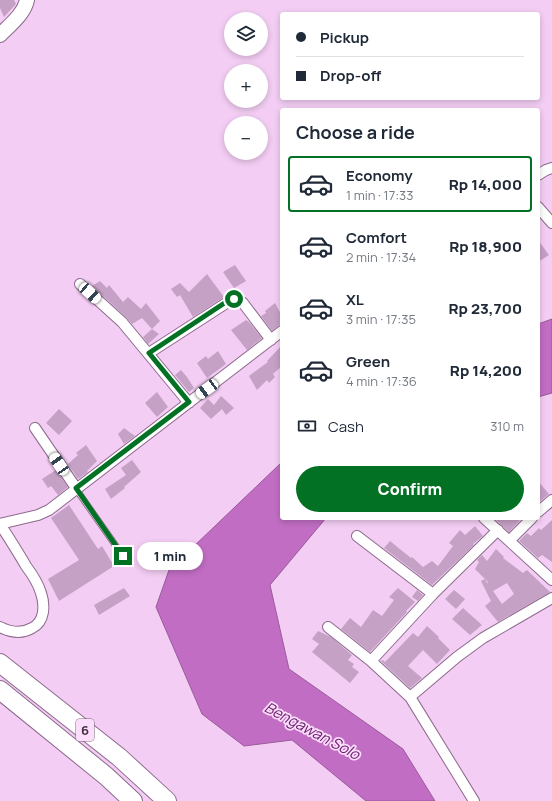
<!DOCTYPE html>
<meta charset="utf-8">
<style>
:root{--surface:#fff;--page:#f2f2f3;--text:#1f2937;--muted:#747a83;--line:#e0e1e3;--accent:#027123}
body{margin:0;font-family:Manrope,sans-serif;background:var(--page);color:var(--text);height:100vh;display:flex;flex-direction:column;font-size:15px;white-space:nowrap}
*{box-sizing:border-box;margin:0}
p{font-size:13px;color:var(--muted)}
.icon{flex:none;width:22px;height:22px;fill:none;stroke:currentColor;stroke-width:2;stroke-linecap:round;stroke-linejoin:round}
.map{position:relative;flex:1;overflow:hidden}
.details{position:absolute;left:280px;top:108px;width:260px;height:412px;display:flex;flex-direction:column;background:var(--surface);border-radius:4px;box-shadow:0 2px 6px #0003}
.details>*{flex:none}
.guide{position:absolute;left:280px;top:12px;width:260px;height:88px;border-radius:4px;box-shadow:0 2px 6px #0003;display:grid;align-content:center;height:88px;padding:0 16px;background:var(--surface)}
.tools{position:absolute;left:224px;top:12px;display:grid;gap:8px}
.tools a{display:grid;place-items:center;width:44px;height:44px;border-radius:50%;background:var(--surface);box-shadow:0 2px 6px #0003;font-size:20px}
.end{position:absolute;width:18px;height:18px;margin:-9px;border:5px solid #027123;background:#fff;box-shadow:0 0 0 2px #fff}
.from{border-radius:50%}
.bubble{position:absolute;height:28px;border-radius:14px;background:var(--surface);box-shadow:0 2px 6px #0003;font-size:13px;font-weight:800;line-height:28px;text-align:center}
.car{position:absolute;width:12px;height:24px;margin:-12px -6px;border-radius:5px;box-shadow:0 0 3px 1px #0007;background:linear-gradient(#fff 24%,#345 0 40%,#fff 0 76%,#345 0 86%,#fff 0)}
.guide b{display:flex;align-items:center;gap:14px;height:38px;font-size:15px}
.guide b+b{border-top:1px solid var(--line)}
.guide i{width:10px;height:10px;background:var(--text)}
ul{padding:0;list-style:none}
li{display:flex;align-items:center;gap:12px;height:56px;margin:0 8px 6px;padding:0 8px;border:2px solid transparent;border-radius:4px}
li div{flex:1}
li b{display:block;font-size:15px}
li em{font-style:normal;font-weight:800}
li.current{border-color:var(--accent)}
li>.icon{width:36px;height:36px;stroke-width:1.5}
h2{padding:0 16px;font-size:18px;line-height:48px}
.pay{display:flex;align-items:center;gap:10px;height:44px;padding:0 16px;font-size:15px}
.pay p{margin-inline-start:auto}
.cta{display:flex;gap:8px;margin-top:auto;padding:8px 16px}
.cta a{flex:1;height:46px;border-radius:24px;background:var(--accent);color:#fff;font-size:16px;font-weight:800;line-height:46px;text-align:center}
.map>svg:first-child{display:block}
.water{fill:#c16dc3;stroke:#9a5a9b}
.building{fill:#c6a1c6;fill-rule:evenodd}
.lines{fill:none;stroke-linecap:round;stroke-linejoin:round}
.lane-casing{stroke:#8c6a8c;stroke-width:7}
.street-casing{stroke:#8c6a8c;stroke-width:12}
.secondary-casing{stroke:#8c6a8c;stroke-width:16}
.highway-casing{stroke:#8c6a8c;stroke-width:20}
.lane{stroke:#fff;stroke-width:5}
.street{stroke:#fff;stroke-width:10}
.secondary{stroke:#fff;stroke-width:14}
.highway{stroke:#fff;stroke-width:18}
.route{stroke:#027123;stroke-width:5}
.labels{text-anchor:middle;stroke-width:3.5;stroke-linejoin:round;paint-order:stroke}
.shield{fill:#fcddfc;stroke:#776377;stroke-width:1}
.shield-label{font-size:13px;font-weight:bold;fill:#3e2f3e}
.water-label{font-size:15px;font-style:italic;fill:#681b6b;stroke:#fcddfc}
</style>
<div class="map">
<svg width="552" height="801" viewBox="0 0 552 801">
<rect width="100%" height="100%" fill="#f3cdf3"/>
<path class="water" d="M 552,319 L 552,393 L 538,397 L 538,324 Z
M 282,462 L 282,518 L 326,518 L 270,585 L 289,669 L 403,749 L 435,801 L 366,801 L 292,740 L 244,746 L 202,714 L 156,607 L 169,570 Z"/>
<path class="building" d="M 0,0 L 14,0 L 16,4 L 4,17 L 0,8 Z
M 538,240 L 549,255 L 538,262 Z
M 235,265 L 246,281 L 234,288 L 223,272 Z
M 207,274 L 224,297 L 193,317 L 180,295 L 177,297 L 171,289 L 180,283 L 189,292 Z
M 100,281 L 107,288 L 109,285 L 123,302 L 128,297 L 141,309 L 146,303 L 160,321 L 152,329 L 142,318 L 132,324 L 126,317 L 92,286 Z
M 275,303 L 282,316 L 282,323 L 272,331 L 261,316 L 266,313 L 265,311 Z
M 246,320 L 249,322 L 262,338 L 247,350 L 231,330 Z
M 152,329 L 159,334 L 148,344 L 143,337 Z
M 282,345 L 282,366 L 273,374 L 275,377 L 269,383 L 267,380 L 257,390 L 249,376 L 268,362 L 267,361 Z
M 218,351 L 226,364 L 207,378 L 197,363 L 206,356 L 208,359 Z
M 181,370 L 187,377 L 194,388 L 189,392 L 175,375 Z
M 157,392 L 168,407 L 157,417 L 145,403 Z
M 221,396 L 234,408 L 226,415 L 222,409 L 211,419 L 200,408 L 208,399 L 214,405 Z
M 59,409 L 72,421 L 59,435 L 46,423 Z
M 124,428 L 135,436 L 124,444 L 118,434 Z
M 86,445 L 97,461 L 87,471 L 88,472 L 78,479 L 68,464 L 78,455 L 76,453 Z
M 132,460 L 141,472 L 124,487 L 125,488 L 111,499 L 105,489 L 126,475 L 121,468 Z
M 56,470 L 68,487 L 58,495 L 51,486 L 48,488 L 42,479 Z
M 538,481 L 549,494 L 538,503 Z
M 69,505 L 98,549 L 102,546 L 114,566 L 59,601 L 48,579 L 79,560 L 51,518 Z
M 498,518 L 517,518 L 520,520 L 509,532 L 496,520 Z
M 552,520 L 552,562 L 542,555 L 538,558 L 519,541 L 527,533 L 531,536 L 539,528 L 541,530 Z
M 475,526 L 483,536 L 473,544 L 474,545 L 432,585 L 384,548 L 390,541 L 411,558 L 412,557 L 423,567 L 432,561 L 438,566 L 453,546 L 449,543 L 460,530 L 465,535 Z
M 496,549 L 504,557 L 503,558 L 523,573 L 527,570 L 550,592 L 498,622 L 485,606 L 491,601 L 481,581 L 485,579 L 487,583 L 488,582 L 475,569 L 479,562 L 477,560 L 482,555 L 487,561 ZM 507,583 L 514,594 L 502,604 L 493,591 Z
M 124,588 L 130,596 L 99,615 L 94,605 Z
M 398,588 L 415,602 L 406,611 L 407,612 L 381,640 L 370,652 L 341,629 L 350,618 L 361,627 L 373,610 L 382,616 L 394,600 L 389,597 Z
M 417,590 L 423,595 L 418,601 L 412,597 Z
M 454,590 L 465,599 L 456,609 L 445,599 Z
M 463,608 L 482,625 L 470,635 L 452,619 Z
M 427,626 L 439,637 L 438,638 L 450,650 L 437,664 L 423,650 L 408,666 L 422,678 L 410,688 L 381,661 L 383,660 L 385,662 L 413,633 L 418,637 Z
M 318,631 L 331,637 L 352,655 L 348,660 L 354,664 L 352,667 L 359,672 L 350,683 L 312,652 L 319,644 L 312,639 Z"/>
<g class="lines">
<defs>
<path id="lane" d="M 76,489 L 123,556"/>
<path id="street" d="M 538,175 L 546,170 L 552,168
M 538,207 L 552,223
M 80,284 L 122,322 L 189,403
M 149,353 L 231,300 L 238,300 L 243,303 L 271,340
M 35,428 L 76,488
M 538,512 L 552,500
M 484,518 L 552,580
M 0,524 L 38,515 L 49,510 L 282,331
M 357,536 L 433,594
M 510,540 L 532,518
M 0,627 C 10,632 22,634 32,628 C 45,622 45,605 41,593 C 38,583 32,574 26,566 C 18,552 9,538 0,524
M 328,627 L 371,661 L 410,697 L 474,801
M 371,661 L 433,594 L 498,530
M 410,697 L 457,657 L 483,638 L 552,598"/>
<path id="secondary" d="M 0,35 C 10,25 24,14 27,0"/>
<path id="highway" d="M 0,663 L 119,757 L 167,801
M 0,690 L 106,776 L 133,801"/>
</defs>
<use href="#lane" class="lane-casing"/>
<use href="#street" class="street-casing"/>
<use href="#secondary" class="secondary-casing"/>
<use href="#highway" class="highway-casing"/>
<use href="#lane" class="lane"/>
<use href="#street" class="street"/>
<use href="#secondary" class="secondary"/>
<use href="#highway" class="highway"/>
</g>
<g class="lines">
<path class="route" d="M 123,556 L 76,488 L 189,402 L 149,353 L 226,302 L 234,299"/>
</g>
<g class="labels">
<rect class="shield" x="76" y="719" width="18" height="22" rx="3"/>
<g class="shield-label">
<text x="85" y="735">6</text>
</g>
<g class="water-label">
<text transform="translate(312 731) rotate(28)" y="5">Bengawan Solo</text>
</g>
</g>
</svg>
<div class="tools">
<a><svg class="icon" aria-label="layers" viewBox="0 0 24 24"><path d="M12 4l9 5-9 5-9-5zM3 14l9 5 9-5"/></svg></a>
<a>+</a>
<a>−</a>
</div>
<i class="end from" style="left:234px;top:299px"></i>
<i class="end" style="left:123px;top:556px"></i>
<div class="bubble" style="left:137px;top:542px;width:66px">1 min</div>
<i class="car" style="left:90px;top:293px;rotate:132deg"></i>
<i class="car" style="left:207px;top:389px;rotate:234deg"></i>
<i class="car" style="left:59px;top:464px;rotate:326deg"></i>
<div class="guide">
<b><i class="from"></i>Pickup</b>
<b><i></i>Drop-off</b>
</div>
<section class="details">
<h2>Choose a ride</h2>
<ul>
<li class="current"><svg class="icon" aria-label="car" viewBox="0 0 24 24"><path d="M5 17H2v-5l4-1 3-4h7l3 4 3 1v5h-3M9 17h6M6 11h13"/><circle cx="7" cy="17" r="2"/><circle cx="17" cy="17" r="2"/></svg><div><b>Economy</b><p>1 min · 17:33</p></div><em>Rp 14,000</em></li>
<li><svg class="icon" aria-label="car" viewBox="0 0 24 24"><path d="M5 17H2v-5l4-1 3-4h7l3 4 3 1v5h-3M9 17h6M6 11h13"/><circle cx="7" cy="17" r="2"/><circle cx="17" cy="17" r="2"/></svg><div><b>Comfort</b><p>2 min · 17:34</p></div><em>Rp 18,900</em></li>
<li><svg class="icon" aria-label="car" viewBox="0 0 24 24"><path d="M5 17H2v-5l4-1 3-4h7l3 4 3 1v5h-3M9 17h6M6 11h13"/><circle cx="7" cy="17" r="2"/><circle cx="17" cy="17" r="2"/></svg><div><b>XL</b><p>3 min · 17:35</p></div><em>Rp 23,700</em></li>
<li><svg class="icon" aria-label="car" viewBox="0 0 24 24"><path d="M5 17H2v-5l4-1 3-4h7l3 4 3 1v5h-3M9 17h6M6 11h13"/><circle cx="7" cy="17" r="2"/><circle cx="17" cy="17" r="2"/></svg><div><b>Green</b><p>4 min · 17:36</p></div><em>Rp 14,200</em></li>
</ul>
<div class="pay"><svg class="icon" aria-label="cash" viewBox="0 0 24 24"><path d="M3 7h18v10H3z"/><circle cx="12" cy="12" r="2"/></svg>Cash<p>310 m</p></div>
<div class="cta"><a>Confirm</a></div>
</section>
</div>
